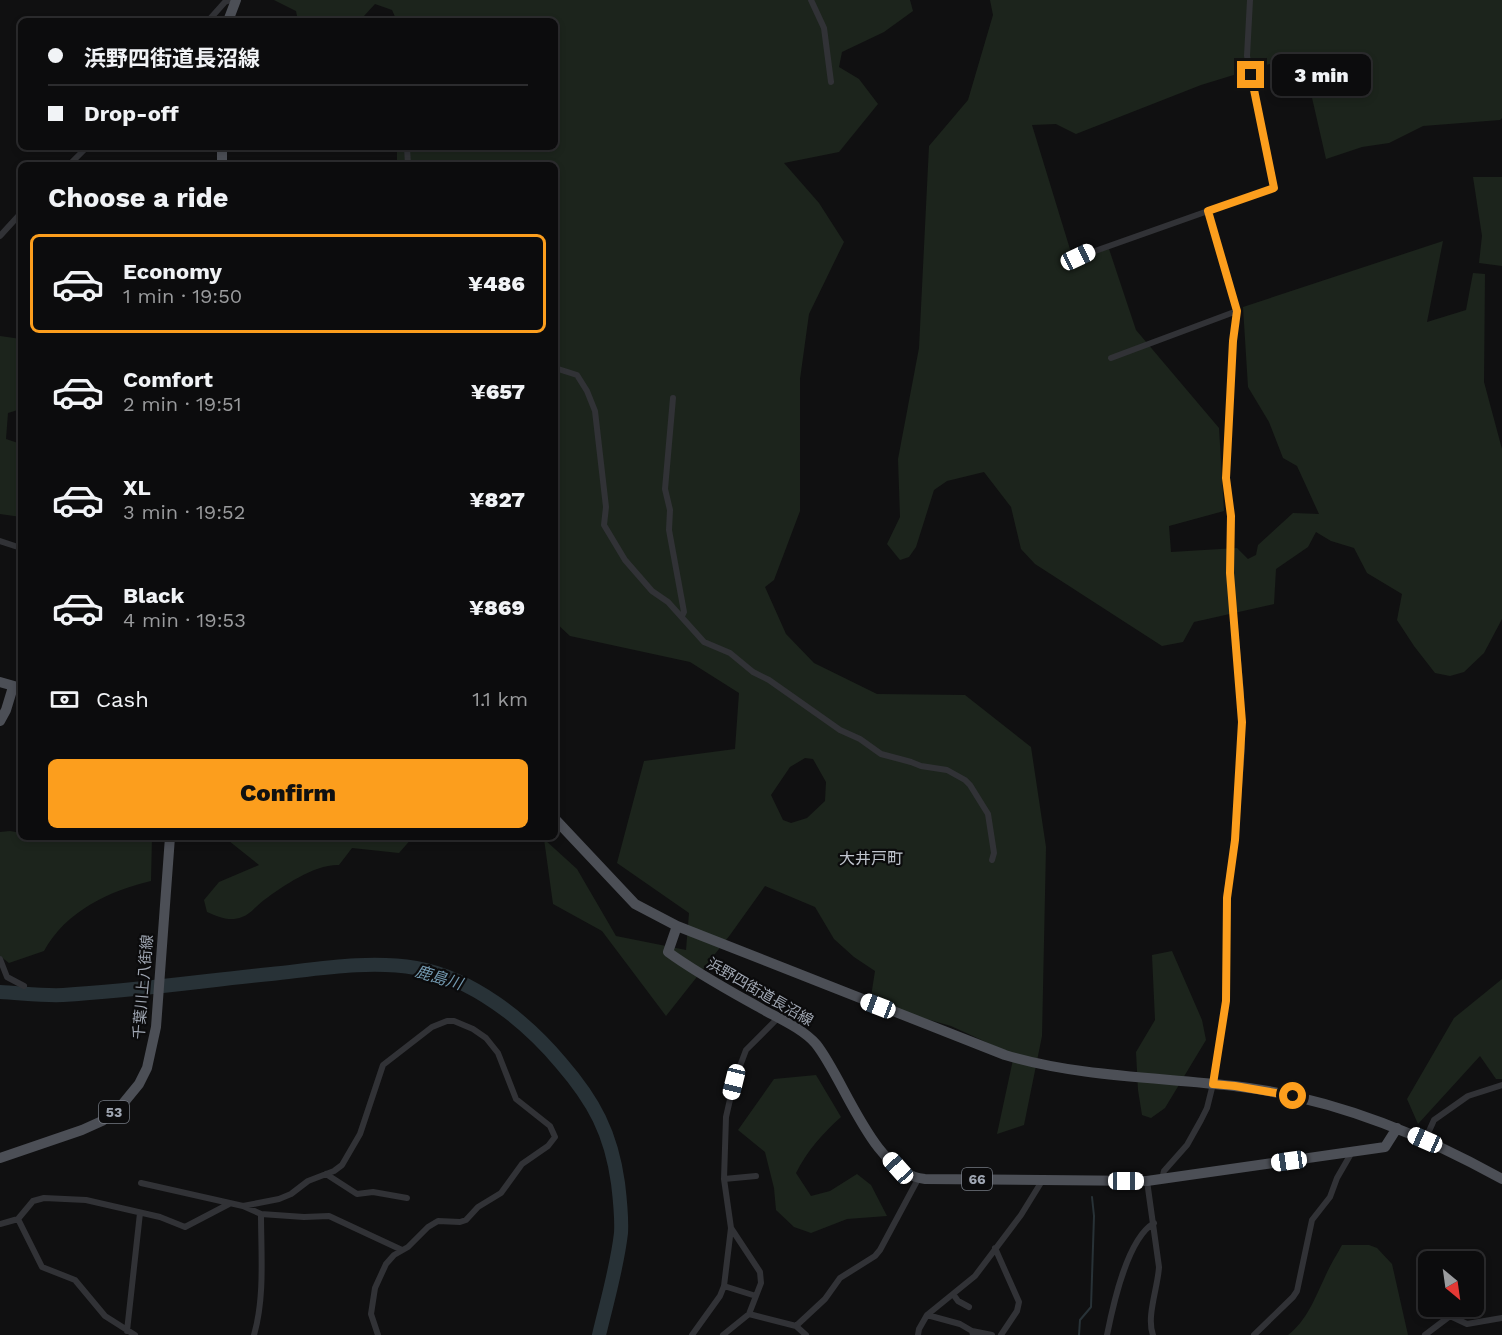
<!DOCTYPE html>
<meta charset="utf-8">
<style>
:root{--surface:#0c0c0d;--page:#1a1a1b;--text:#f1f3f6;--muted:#9a9b9d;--line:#2c2c2e;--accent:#fc9e1d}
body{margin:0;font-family:"Work Sans","Noto Sans JP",sans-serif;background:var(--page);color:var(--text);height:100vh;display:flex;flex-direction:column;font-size:22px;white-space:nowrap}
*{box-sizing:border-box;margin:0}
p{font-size:20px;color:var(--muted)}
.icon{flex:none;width:33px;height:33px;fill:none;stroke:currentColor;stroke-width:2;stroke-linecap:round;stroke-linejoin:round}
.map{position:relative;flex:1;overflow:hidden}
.drawer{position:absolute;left:18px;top:162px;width:540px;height:678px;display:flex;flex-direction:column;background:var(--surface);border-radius:9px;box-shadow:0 3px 9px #0003,0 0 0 2px var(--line)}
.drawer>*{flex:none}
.hud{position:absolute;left:18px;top:18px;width:540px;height:132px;border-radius:9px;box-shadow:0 3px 9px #0003,0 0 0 2px var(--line);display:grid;align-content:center;height:132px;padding:0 30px;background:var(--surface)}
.needle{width:39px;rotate:151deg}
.controls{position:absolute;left:1418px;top:1251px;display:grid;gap:12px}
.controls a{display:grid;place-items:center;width:66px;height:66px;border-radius:9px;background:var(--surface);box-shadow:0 3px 9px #0003,0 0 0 2px var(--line);font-size:30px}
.end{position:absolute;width:27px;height:27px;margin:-14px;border:8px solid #fc9e1d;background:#111;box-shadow:0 0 0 3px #111}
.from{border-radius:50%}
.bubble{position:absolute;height:42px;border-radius:9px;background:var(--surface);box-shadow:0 3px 9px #0003,0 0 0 2px var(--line);font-size:20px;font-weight:800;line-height:42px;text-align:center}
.car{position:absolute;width:18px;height:36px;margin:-18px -9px;border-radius:8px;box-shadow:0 0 4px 2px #0007;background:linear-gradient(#fff 24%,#345 0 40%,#fff 0 76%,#345 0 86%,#fff 0)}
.hud b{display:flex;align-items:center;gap:21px;height:57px;font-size:22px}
.hud b+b{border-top:2px solid var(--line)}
.hud i{width:15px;height:15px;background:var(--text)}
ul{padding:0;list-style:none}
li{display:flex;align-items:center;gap:18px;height:99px;margin:0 12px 9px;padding:0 18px;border:3px solid transparent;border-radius:9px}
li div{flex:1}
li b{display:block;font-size:22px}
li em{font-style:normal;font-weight:800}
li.selected{border-color:var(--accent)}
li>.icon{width:54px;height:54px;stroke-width:1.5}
h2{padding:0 30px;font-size:27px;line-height:72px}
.pay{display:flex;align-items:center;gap:15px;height:66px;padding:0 30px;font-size:22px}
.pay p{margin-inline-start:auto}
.action{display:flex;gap:12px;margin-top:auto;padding:12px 30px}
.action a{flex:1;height:69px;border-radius:9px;background:var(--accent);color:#111;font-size:24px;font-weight:800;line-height:69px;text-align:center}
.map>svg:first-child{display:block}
.green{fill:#1c241c;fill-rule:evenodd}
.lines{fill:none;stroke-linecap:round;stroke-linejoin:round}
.stream{stroke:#283237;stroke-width:2}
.river{stroke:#283237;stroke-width:14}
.minor{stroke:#313236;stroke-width:6}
.primary{stroke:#4c4f56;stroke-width:10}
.route{stroke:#fc9e1d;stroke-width:8}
.labels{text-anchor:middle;stroke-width:4.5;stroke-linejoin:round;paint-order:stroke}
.shield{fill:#0b0b0c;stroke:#737881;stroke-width:1.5}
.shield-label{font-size:14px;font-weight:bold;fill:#a0a7b3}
.street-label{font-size:15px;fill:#a0a7b3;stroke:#0b0b0c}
.neighbourhood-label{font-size:16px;fill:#c1c6cf;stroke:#0b0b0c}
.water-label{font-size:16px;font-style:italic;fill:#749ab1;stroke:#0b0b0c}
</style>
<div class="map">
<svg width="1502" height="1335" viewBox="0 0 1502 1335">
<rect width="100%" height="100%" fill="#101011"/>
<path class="green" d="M 274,0 L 910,0 L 913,11 L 884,32 L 842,52 L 839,67 L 859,79 L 878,104 L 839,152 L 784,163 L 819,203 L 844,242 L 809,314 L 800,379 L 800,511 L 774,580 L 765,587 L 786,634 L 814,663 L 877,694 L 965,695 L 1031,747 L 1046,847 L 1042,1036 L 1024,1125 L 997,1134 L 1014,1055 L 951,1026 L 870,1003 L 875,971 L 854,957 L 834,939 L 815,907 L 765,886 L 730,935 L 666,1016 L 602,931 L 553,904 L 544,839 L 577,869 L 616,936 L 686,950 L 689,913 L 617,863 L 644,761 L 735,749 L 739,693 L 690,662 L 570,636 L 555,622 L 555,165 L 397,165 L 397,147 L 555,147 L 555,21 L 397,21 L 392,10 L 375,4 L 364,16 L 362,21 L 298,21 L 296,11 ZM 805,758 L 813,759 L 826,782 L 825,801 L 807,818 L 791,823 L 783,820 L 771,795 L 790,767 Z
M 990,0 L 1502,0 L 1502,118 L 1500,120 L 1423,126 L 1389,143 L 1362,147 L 1326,159 L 1302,54 L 1201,85 L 1076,134 L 1056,124 L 1032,125 L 1073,259 L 1109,249 L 1136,330 L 1219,428 L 1224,511 L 1169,526 L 1171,552 L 1237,548 L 1248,559 L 1256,555 L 1258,545 L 1293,513 L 1319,514 L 1297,466 L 1283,458 L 1269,422 L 1248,387 L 1243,307 L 1443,241 L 1427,322 L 1466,310 L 1473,273 L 1485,274 L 1484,382 L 1502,449 L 1502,619 L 1484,653 L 1464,672 L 1450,676 L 1435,673 L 1414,646 L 1397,620 L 1402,594 L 1367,573 L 1354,548 L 1331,541 L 1316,532 L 1308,547 L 1276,569 L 1274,604 L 1194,622 L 1183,642 L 1162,646 L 1035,564 L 1021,549 L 1011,507 L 984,472 L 947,481 L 934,490 L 916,547 L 909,557 L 900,560 L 887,544 L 900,517 L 898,459 L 919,348 L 929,146 L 968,100 L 993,15 Z
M 1473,177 L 1502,177 L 1502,266 L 1479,263 L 1482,236 Z
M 0,336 L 21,339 L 21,409 L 8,413 L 6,439 L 21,444 L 21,517 L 0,514 Z
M 10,831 L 21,833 L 21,837 L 152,837 L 151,881 C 109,891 66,911 44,951 L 9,963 L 0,956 L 0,832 Z
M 224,837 L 413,837 L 399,853 L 352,848 L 339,865 C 315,864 283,886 264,900 C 257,905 250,915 242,917 C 230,922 218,917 207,912 L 204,900 L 219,882 L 259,865 Z
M 1172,951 L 1202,1020 L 1206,1040 L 1165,1108 L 1151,1118 L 1142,1115 L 1138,1090 L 1136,1052 L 1155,1020 L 1152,955 Z
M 1502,979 L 1502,1079 L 1496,1079 L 1480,1056 L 1418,1124 L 1407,1099 L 1454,1018 Z
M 816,1075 L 841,1117 C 823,1133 807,1151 796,1173 L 811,1196 L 830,1191 L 857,1174 L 871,1185 L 887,1216 L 847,1219 L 811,1233 L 794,1227 L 776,1210 L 774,1188 L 765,1152 L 738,1130 L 774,1079 Z
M 1342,1245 L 1369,1245 L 1377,1248 L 1392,1264 L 1408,1335 L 1288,1335 C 1307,1320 1314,1300 1324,1279 C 1329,1267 1336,1256 1342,1245 Z"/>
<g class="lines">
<path class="stream" d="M 1079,1335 L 1080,1320 L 1091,1307 L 1094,1216 L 1092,1197"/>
<path class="river" d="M 0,992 C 21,993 43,996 63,995 C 133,991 202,981 271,974 C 318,969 369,960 416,968 C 472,978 525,1020 561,1063 C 594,1101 611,1133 618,1183 C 620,1200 622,1216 621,1233 C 617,1268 607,1301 599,1335"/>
<path class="minor" d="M 811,0 L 824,28 L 831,82
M 208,21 L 225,2 L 230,0
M 407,147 L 408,165
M 69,165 L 87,147
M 0,236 L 21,213
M 1078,257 L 1208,211
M 1111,358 L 1237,311
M 555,368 L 577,375 L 587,391 L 595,411 L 606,507 L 604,525 L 625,560 L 652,591 L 668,602 L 704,642 L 730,653 L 753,672 L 769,680 L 840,730 L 860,739 L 881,754 L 911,762 L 921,766 L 947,770 L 965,780 L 970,785 L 988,814 L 994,853 L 992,860
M 673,398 L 665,489 L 670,510 L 669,530 L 684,612 L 682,616
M 0,541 L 21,548
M 0,959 L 7,977 L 24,986
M 1425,1140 L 1434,1120 L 1468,1096 L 1502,1085
M 326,1174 L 357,1194 L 373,1192 L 407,1198
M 724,1179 L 756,1176
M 1162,1179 L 1164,1171 L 1187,1145 L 1201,1120 L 1207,1108 L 1213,1084 L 1226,1001 L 1226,898 L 1235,840 L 1242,749 L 1241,693 L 1230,573 L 1231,517 L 1226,478 L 1233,341 L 1237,311 L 1208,211 L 1274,188 L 1247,56 L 1250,0
M 1147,1181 L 1159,1267 C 1158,1287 1146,1317 1153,1335
M 141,1183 L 243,1206 L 261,1214 L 304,1217 L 329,1216 L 402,1250
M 243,1206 L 279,1199 L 291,1194 L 308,1181 L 334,1171 L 342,1165 L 360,1134 L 383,1065 L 432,1027 L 447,1021 L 454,1021 L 473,1029 L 486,1038 L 498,1053 L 516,1099 L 550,1126 L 555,1137 L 548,1146 L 522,1164 L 501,1193 L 478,1207 L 466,1220 L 460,1222 L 438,1221 L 428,1227 L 408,1247 L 394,1255 L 386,1264 L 375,1288 L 371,1314 L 378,1335
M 18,1219 L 42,1267 L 75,1280 L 105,1316 L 135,1335
M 0,1224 L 18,1219 L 33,1201 L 44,1198 L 86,1200 L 160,1217 L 185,1227 L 229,1204
M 995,1248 L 1019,1302 L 1017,1311 L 1001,1335
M 724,1286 L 756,1296
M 953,1294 L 958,1301 L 969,1307
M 749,1314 L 796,1326 L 806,1335
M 927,1315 L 960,1324 L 972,1331 L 973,1335
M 796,1326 L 825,1299 L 840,1278 L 875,1256 L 880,1250 L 918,1179
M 127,1331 L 140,1213
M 972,1331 L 992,1335
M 254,1335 C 265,1297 261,1253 261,1214
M 692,1335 L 720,1296 L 724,1286 L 731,1228 L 724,1179 L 726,1117 L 734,1082 L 746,1050 L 778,1018
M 723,1335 L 749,1314 L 761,1283 L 760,1272 L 731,1228
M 918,1335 L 919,1329 L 927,1315 L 975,1276 L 1021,1215 L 1042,1181
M 1107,1335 C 1113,1305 1127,1239 1154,1223
M 1254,1335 L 1293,1297 L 1297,1291 L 1312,1220 L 1330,1197 L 1337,1178 L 1352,1152
M 1425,1335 L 1450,1316 L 1467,1324 L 1502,1318"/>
<path class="primary" d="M 228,21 L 236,0
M 222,147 L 222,165
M 0,682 L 21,688
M 0,721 L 6,710 L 13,687
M 555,819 L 635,904 L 677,926 L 1005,1055 C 1079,1077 1157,1077 1234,1086 C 1330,1097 1418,1132 1502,1179
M 677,926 L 668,952 C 698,974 730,991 762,1009 C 780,1019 803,1029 816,1044 C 845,1080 873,1174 925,1179 L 1147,1181 L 1385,1147 L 1397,1128
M 0,1158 L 82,1130 L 102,1121 L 121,1106 L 139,1084 L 147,1068 L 156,1027 L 170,837"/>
</g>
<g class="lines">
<path class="route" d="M 1251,75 L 1274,188 L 1208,211 L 1237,311 L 1233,341 L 1226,478 L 1231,516 L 1230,573 L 1242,722 L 1235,840 L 1227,898 L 1226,1001 L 1213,1084 L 1235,1086 L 1293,1096"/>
</g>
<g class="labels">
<g class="shield">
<rect x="99" y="1101" width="30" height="22" rx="4.5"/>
<rect x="962" y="1168" width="30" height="22" rx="4.5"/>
</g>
<g class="shield-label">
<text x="114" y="1117">53</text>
<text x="977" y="1184">66</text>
</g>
<g class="street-label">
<text transform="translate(143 987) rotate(-85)" y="5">千葉川上八街線</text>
<text transform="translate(760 992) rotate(30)" y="5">浜野四街道長沼線</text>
</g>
<g class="neighbourhood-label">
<text x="871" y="864">大井戸町</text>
</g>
<g class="water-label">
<text transform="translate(439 977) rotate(17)" y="6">鹿島川</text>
</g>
</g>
</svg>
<div class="controls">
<a><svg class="needle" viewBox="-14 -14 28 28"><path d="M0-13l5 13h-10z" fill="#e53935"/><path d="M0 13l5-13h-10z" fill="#9a9b9d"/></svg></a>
</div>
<i class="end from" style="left:1293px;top:1096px"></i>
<i class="end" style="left:1251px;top:75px"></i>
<div class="bubble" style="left:1272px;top:54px;width:99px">3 min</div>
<i class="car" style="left:1078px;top:257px;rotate:65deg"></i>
<i class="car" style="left:878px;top:1006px;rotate:291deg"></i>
<i class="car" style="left:734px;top:1082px;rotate:194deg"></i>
<i class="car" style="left:1425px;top:1140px;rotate:294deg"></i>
<i class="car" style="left:1289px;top:1161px;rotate:262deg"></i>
<i class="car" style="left:898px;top:1168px;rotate:318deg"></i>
<i class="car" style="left:1126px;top:1181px;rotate:90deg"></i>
<div class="hud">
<b><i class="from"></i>浜野四街道長沼線</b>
<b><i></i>Drop-off</b>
</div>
<section class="drawer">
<h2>Choose a ride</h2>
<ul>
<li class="selected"><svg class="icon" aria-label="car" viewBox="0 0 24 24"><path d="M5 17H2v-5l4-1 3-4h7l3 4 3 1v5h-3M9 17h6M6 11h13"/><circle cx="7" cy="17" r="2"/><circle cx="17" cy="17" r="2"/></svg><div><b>Economy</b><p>1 min · 19:50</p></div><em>¥486</em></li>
<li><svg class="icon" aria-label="car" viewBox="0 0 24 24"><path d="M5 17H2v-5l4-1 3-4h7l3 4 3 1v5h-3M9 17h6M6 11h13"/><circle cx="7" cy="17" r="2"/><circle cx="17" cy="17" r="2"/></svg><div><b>Comfort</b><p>2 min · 19:51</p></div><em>¥657</em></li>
<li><svg class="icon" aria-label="car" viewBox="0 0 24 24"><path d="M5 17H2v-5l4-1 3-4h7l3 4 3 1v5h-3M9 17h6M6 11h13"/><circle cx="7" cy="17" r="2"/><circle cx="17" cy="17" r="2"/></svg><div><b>XL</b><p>3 min · 19:52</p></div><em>¥827</em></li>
<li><svg class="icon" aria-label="car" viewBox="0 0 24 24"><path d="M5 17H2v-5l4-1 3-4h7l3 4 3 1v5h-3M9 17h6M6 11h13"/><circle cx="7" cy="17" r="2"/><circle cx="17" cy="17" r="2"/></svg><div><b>Black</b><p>4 min · 19:53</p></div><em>¥869</em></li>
</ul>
<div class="pay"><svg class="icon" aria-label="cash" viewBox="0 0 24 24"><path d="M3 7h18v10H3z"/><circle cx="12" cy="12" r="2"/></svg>Cash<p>1.1 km</p></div>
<div class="action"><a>Confirm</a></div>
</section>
</div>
